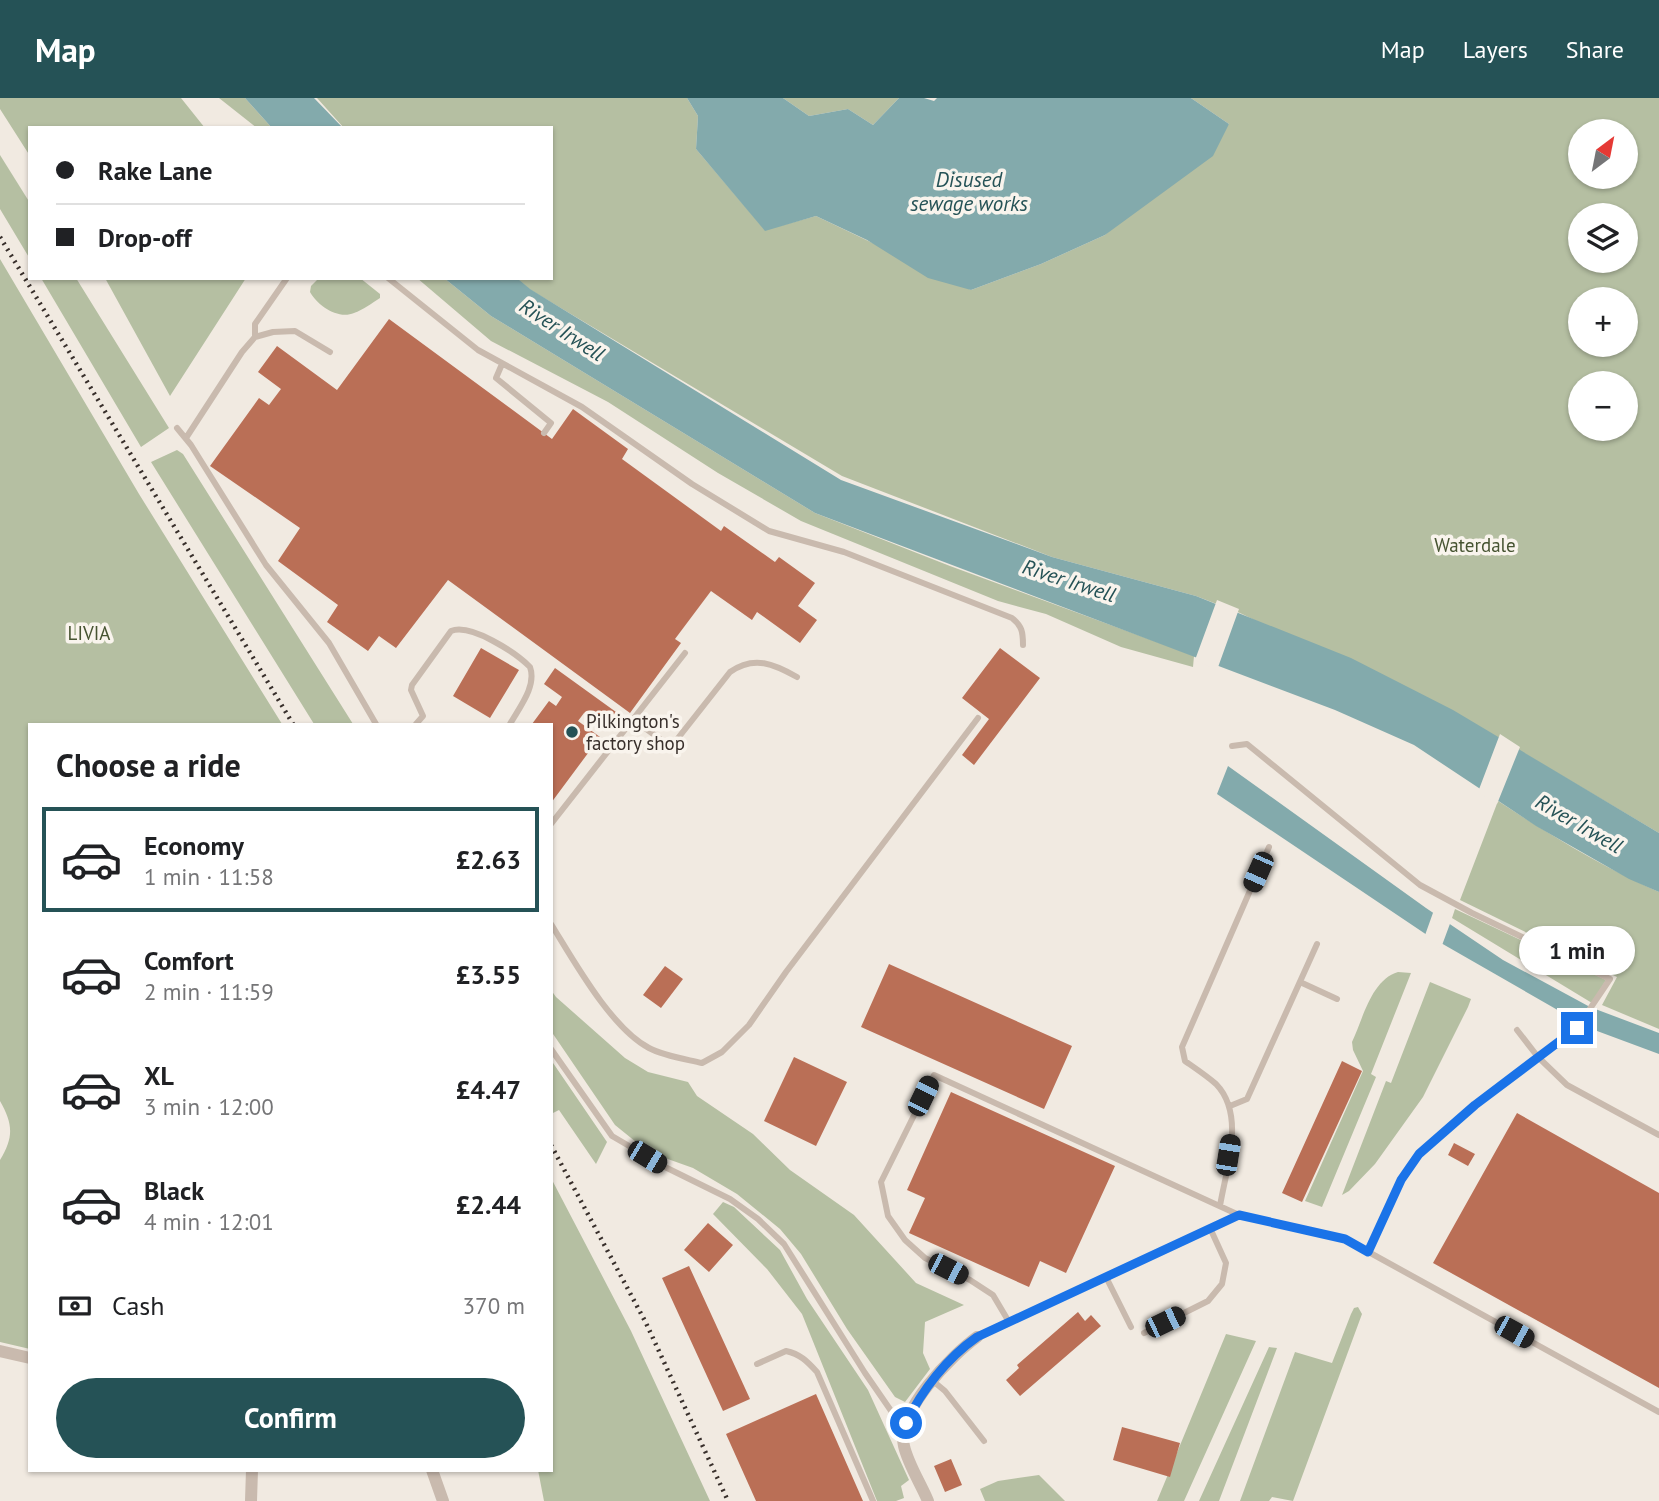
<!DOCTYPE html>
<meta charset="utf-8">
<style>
:root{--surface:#fff;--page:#f2f2f2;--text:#202124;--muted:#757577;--line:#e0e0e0;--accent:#255256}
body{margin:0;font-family:"PT Sans",sans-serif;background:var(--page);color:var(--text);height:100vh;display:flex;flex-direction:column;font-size:26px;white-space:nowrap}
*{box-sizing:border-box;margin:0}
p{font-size:23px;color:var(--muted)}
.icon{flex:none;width:38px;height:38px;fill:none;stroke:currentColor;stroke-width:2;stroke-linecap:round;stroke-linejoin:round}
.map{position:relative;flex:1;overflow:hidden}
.sheet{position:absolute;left:28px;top:625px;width:525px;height:749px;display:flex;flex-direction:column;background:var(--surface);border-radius:0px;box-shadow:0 2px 5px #0004}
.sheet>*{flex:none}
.guide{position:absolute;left:28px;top:28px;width:525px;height:154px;border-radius:0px;box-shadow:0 2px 5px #0004;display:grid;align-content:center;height:154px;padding:0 28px;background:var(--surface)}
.needle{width:46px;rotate:32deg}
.tools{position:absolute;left:1568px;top:21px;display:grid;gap:14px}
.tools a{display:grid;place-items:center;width:70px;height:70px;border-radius:50%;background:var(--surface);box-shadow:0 2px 5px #0004;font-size:35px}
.end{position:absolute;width:32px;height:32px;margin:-16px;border:9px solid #1a73e8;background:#fff;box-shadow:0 0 0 4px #fff}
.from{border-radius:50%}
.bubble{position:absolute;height:49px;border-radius:24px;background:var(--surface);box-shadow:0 2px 5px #0004;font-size:23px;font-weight:600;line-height:49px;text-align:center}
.car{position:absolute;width:21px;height:42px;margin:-21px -10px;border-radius:9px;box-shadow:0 0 5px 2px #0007;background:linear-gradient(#222 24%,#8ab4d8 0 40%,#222 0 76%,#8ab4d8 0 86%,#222 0)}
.guide b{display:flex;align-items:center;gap:24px;height:66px;font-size:26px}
.guide b+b{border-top:2px solid var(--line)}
.guide i{width:18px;height:18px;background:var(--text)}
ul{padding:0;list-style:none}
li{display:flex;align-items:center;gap:21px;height:105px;margin:0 14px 10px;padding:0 14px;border:4px solid transparent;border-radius:0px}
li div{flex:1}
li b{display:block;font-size:26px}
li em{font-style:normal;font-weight:600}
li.on{border-color:var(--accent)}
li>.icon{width:63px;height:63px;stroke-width:1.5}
h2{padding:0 28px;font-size:32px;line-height:84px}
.pay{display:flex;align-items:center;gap:18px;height:77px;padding:0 28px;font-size:26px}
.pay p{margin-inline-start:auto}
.primary-button{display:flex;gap:14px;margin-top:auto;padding:14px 28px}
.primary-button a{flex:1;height:80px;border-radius:42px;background:var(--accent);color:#fff;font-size:28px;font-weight:600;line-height:80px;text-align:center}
header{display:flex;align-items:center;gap:42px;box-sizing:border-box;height:98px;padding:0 35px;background:var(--accent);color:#fff}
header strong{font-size:33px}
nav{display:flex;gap:38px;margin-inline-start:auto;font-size:24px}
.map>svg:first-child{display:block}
.green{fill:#b5bfa2;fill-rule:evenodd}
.water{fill:#83aaac}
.pier{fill:#f1eae1}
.building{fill:#ba6f56}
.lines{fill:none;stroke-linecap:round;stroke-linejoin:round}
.service{stroke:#c9baae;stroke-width:6}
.minor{stroke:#c9baae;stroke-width:12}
.rail{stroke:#382f2b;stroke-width:4.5;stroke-dasharray:2 5;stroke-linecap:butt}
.route{stroke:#1a73e8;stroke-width:9}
.poi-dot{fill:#255256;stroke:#f9f4ed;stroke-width:2.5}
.labels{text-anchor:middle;stroke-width:7;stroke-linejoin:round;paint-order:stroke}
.park-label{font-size:19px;fill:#475432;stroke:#f9f4ed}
.poi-label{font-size:19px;fill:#382f2b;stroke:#f9f4ed;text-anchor:start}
.water-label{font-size:21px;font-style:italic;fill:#255256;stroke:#f9f4ed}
</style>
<header>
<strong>Map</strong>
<nav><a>Map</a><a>Layers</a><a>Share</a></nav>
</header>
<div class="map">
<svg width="1659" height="1403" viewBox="0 0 1659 1403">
<rect width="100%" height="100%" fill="#f1eae1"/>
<path class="green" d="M 0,0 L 181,0 L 205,30 L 30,30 L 30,58 L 0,11 Z
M 219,0 L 245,0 L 272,30 L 257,30 Z
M 317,0 L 687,0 L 698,18 L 696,51 L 765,132 L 816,118 L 971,192 L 1041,166 L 1105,137 L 1229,26 L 1191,0 L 1659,0 L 1659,735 L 1498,640 L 1240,515 L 1196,498 L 1052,459 L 842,378 L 529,191 L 517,180 L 551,180 L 551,30 L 344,30 ZM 1580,33 L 1626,33 L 1626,79 L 1580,79 ZM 1580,117 L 1626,117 L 1626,163 L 1580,163 ZM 1580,201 L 1626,201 L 1626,247 L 1580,247 ZM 1580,285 L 1626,285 L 1626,331 L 1580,331 Z
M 783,0 L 899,0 L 873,27 L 848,11 L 809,18 Z
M 0,57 L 30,105 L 30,161 L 0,111 Z
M 0,161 L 139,396 L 282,626 L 30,626 L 30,1251 L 0,1244 L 0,1062 C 14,1039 13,1026 0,1003 Z
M 41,180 L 76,180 L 169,330 L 141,349 Z
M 105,180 L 246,180 L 170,298 Z
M 319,180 L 360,180 L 380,196 L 380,200 C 372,205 363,212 354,215 C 338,222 317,207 310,194 L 311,188 Z
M 417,180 L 444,180 L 491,218 L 815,415 L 950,468 L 1176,551 L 1194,558 L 1193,569 L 1121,549 L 1046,516 L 998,503 L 801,423 L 718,375 L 608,304 L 491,243 Z
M 177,352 L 183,356 L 353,626 L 314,626 L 151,364 Z
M 1498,703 C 1550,737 1603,769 1659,794 L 1659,931 L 1602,907 L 1617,879 L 1460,802 Z
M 1455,811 L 1606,882 L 1592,905 L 1452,820 Z
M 1398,874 L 1411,875 L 1371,976 L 1376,979 L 1322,1109 L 1305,1103 L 1363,973 L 1353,952 L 1352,944 C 1363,921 1371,882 1398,874 Z
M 1430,884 L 1471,901 L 1468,909 L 1423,999 L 1375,1066 L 1349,1093 L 1342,1097 L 1386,983 L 1391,985 Z
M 551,892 L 556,899 L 625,960 L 648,974 L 688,984 L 697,998 L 753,1036 L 790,1072 L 854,1117 L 916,1185 L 964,1207 L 925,1224 L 923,1255 L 930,1271 L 905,1304 L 895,1299 L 847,1231 L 801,1156 L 780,1131 L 737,1096 L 693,1070 L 665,1060 L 636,1044 L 615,1027 L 551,933 Z
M 551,962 L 607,1044 L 596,1066 L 559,1012 L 551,1016 Z
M 551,1080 L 631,1233 L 710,1403 L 544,1403 L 538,1372 L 551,1372 Z
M 723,1104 L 734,1109 L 780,1152 L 807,1201 L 868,1292 L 909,1382 L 901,1388 L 904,1400 L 896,1403 L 877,1403 L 802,1216 L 767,1171 L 713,1116 Z
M 1358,1209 L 1362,1216 L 1293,1403 L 1272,1399 L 1269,1403 L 1240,1403 L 1295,1254 L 1332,1265 L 1351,1216 L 1354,1210 Z
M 1226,1236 L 1256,1243 L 1184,1403 L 1157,1403 Z
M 1269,1249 L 1277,1250 L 1219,1403 L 1199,1403 Z
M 1039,1377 L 1065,1403 L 985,1403 L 980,1391 L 998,1383 Z"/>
<path class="water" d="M 245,0 L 314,0 L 343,30 L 272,30 Z
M 687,0 L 783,0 L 809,18 L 848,11 L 873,27 L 899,0 L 924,0 L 934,3 L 937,0 L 1191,0 L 1229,26 L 1213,58 L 1105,137 L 1041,166 L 971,192 L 928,180 L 867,142 L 816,118 L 765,133 L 696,51 L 698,18 Z
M 444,180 L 517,180 L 530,191 L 841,382 L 1052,459 L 1196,498 L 1351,560 L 1453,612 L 1659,735 L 1659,794 L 1629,781 L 1536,728 L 1414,647 L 1335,612 L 815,415 L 491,218 Z
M 1228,668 L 1426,810 L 1503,862 L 1590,909 L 1659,935 L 1659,956 L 1589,930 L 1427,837 L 1217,696 Z"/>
<path class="pier" d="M 1217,502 L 1239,511 L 1217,572 L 1195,562 Z
M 1500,636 L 1520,649 L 1497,706 L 1478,694 Z
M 1434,812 L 1451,823 L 1441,850 L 1424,840 Z"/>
<path class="building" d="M 389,221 L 552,341 L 573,311 L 628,351 L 622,361 L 721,433 L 724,428 L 775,464 L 779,459 L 815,485 L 798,508 L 817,522 L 800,545 L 757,514 L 752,522 L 711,493 L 675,541 L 681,545 L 630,615 L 448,482 L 396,550 L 379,538 L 368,553 L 327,524 L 338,507 L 278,463 L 300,430 L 210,368 L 259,300 L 269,307 L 281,291 L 258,274 L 277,248 L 337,292 Z
M 481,550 L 519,572 L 490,620 L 453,598 Z
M 1000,550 L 1040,580 L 974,667 L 962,657 L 989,621 L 962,600 Z
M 555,570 L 616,614 L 606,630 L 584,615 L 578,623 L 600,639 L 551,705 L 551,626 L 532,626 L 549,603 L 556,608 L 562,599 L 544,586 Z
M 889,866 L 1072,948 L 1044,1011 L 861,929 Z
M 665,868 L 683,881 L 661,910 L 643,897 Z
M 794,959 L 847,984 L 816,1048 L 764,1023 Z
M 1342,963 L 1362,973 L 1302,1104 L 1282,1095 Z
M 951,994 L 1115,1068 L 1066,1175 L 1040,1163 L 1029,1189 L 909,1135 L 925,1100 L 907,1092 Z
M 1517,1015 L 1659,1095 L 1659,1290 L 1433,1165 Z
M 1454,1045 L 1475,1056 L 1468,1068 L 1448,1057 Z
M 708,1125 L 733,1147 L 709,1174 L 684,1152 Z
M 689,1168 L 750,1301 L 723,1313 L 662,1180 Z
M 1078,1214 L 1085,1223 L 1091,1217 L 1101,1228 L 1020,1298 L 1006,1282 L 1019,1270 L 1017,1267 Z
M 816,1296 L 863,1403 L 756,1403 L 726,1336 Z
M 1122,1329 L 1180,1345 L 1170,1379 L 1113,1362 Z
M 951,1361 L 962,1387 L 945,1394 L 934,1368 Z"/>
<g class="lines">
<path class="service" d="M 388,180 L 478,252 L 582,309 L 692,386 L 769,433 L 844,454 L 1012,520 C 1022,528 1023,534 1023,547
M 255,239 L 255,226 L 287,180
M 502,266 L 496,280 L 551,325 L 544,335
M 177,330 L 191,347 L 266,467 L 329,545 L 376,626
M 186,340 L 242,254 L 255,239 L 273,234 L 295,233 L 330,254
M 634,622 L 671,649 L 730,574 C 754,557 774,566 797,579
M 416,626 L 423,618 L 411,592 L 412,587 L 451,533 C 471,525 516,555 530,569 C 537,588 519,610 510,626
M 1232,648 L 1247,646 L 1420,787 L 1472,815 L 1610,881 L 1577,930 L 1475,1007 L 1419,1056 L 1401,1082 L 1368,1154
M 551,726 L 685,555
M 551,826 C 574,863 611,930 649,950 C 664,958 685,961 702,965 L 722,954 L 749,927 L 786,874 L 978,620
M 1300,884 L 1337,901
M 1517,932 L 1538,959 L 1567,987 L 1659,1037
M 551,951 L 612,1038 L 665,1069 L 730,1101 L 758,1121 L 784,1146 L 865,1275 L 896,1320 L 906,1325
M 1230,1008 L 1247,1001 L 1317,846
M 1220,1108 C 1226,1071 1246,1017 1216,986 C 1207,978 1195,970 1185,963 L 1182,949 L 1269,749
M 1106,1179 L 1131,1229
M 1009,1224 L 993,1197 L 970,1182 L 925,1160 L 905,1142 L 888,1118 L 881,1084 L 934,977 L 1239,1117
M 1144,1235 L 1208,1203 L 1222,1186 L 1226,1165 L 1210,1130
M 977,1239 L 1239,1117 L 1345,1141 L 1659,1314
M 757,1266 L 786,1253 C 800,1256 807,1263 817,1274 L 873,1403
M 933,1283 L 945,1293 L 984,1343"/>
<path class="minor" d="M 0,1253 L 30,1260
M 432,1372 L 443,1403
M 251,1403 L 252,1372
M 928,1403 C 921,1386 908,1366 904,1348 C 896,1313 952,1257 977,1239"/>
<path class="rail" d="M 0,139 L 293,626
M 551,1047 L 646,1225 L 728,1403"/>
</g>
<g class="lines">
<path class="route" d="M 906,1325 C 922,1292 947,1260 977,1239 L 1239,1117 L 1345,1141 L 1368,1154 L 1401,1082 L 1419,1056 L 1475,1007 L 1577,930"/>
</g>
<circle class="poi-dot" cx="572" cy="634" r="7"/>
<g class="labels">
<g class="park-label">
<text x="1475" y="454">Waterdale</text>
<text x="89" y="542">LIVIA</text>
</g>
<g class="poi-label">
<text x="586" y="630">Pilkington's<tspan x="586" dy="22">factory shop</tspan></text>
</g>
<g class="water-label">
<text x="969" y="89">Disused<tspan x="969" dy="24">sewage works</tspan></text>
<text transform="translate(562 232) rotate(33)" y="7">River Irwell</text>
<text transform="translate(1069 483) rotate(18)" y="7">River Irwell</text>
<text transform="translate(1579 726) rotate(30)" y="7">River Irwell</text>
</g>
</g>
</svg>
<div class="tools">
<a><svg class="needle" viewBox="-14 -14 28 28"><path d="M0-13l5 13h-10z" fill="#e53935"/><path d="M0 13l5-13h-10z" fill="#757577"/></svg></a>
<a><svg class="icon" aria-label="layers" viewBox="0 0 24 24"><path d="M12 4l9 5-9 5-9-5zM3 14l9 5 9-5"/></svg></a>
<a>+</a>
<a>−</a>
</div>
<i class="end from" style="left:906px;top:1325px"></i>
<i class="end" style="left:1577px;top:930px"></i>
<div class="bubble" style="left:1519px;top:828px;width:116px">1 min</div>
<i class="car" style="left:1258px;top:774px;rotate:204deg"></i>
<i class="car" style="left:923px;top:998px;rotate:26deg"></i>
<i class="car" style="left:1228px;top:1057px;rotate:9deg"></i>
<i class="car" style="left:647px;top:1059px;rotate:121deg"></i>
<i class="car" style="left:948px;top:1171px;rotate:117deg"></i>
<i class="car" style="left:1165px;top:1224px;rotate:64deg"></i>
<i class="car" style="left:1514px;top:1234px;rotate:119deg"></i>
<div class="guide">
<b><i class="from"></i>Rake Lane</b>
<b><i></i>Drop-off</b>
</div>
<section class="sheet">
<h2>Choose a ride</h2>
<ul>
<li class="on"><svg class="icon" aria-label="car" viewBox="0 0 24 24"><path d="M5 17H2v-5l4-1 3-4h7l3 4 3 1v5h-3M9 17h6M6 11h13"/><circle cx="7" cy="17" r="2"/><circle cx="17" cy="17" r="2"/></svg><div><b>Economy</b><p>1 min · 11:58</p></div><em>£2.63</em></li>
<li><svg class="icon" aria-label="car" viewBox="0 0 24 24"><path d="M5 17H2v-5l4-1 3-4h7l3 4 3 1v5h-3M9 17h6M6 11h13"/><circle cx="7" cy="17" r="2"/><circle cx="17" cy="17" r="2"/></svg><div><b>Comfort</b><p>2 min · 11:59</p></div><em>£3.55</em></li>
<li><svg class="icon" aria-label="car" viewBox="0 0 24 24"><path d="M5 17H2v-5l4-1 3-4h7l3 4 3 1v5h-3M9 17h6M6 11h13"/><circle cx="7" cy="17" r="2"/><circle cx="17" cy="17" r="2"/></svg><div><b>XL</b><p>3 min · 12:00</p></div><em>£4.47</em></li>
<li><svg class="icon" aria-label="car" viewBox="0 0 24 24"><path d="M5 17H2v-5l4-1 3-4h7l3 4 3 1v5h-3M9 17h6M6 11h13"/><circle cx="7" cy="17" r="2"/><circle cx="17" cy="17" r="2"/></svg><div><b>Black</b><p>4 min · 12:01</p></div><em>£2.44</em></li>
</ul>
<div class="pay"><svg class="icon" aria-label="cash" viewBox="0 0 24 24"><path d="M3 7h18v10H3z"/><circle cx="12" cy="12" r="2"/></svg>Cash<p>370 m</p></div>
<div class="primary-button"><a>Confirm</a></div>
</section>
</div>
